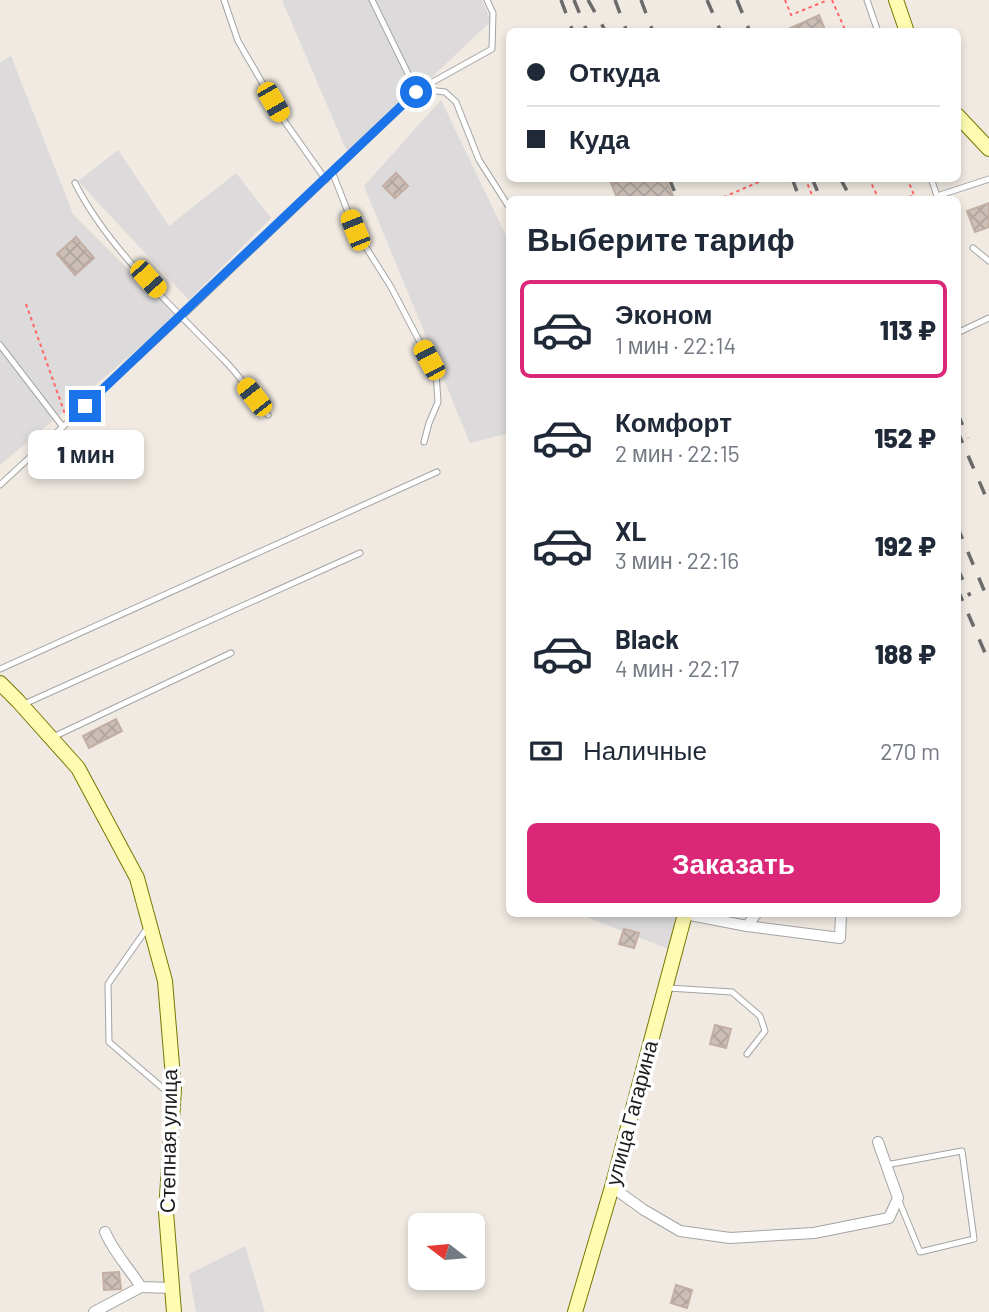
<!DOCTYPE html>
<html lang="ru">
<meta charset="utf-8">
<style>
:root{--surface:#fff;--page:#f6f6f7;--text:#1f2937;--muted:#747a83;--line:#e0e1e3;--accent:#db2777}
body{margin:0;font-family:Barlow,sans-serif;background:var(--page);color:var(--text);height:100vh;display:flex;flex-direction:column;font-size:26px;white-space:nowrap}
*{box-sizing:border-box;margin:0}
p{font-size:23px;color:var(--muted)}
.icon{flex:none;width:38px;height:38px;fill:none;stroke:currentColor;stroke-width:2;stroke-linecap:round;stroke-linejoin:round}
.map{position:relative;flex:1;overflow:hidden}
.panel{position:absolute;left:506px;top:196px;width:455px;height:721px;display:flex;flex-direction:column;background:var(--surface);border-radius:10px;box-shadow:0 4px 10px #0003}
.panel>*{flex:none}
.hud{position:absolute;left:506px;top:28px;width:455px;height:154px;border-radius:10px;box-shadow:0 4px 10px #0003;display:grid;align-content:center;height:154px;padding:0 21px;background:var(--surface)}
.needle{width:46px;rotate:286deg}
.fabs{position:absolute;left:408px;top:1213px;display:grid;gap:14px}
.fabs a{display:grid;place-items:center;width:77px;height:77px;border-radius:10px;background:var(--surface);box-shadow:0 4px 10px #0003;font-size:35px}
.end{position:absolute;width:32px;height:32px;margin:-16px;border:9px solid #1a73e8;background:#fff;box-shadow:0 0 0 4px #fff}
.from{border-radius:50%}
.bubble{position:absolute;height:49px;border-radius:10px;background:var(--surface);box-shadow:0 4px 10px #0003;font-size:23px;font-weight:800;line-height:49px;text-align:center}
.car{position:absolute;width:21px;height:42px;margin:-21px -10px;border-radius:9px;box-shadow:0 0 5px 2px #0007;background:linear-gradient(#f5c518 24%,#345 0 40%,#f5c518 0 76%,#345 0 86%,#f5c518 0)}
.hud b{display:flex;align-items:center;gap:24px;height:66px;font-size:26px}
.hud b+b{border-top:2px solid var(--line)}
.hud i{width:18px;height:18px;background:var(--text)}
ul{padding:0;list-style:none}
li{display:flex;align-items:center;gap:21px;height:98px;margin:0 14px 10px;padding:0 7px;border:4px solid transparent;border-radius:10px}
li div{flex:1}
li b{display:block;font-size:26px}
li em{font-style:normal;font-weight:800}
li.selected{border-color:var(--accent)}
li>.icon{width:63px;height:63px;stroke-width:1.5}
h2{padding:0 21px;font-size:32px;line-height:84px}
.pay{display:flex;align-items:center;gap:18px;height:77px;padding:0 21px;font-size:26px}
.pay p{margin-inline-start:auto}
.action{display:flex;gap:14px;margin-top:auto;padding:14px 21px}
.action a{flex:1;height:80px;border-radius:10px;background:var(--accent);color:#fff;font-size:28px;font-weight:800;line-height:80px;text-align:center}
.map>svg:first-child{display:block}
.residential{fill:#dcdada}
.building{fill:url(#building-cross-hatch);stroke:#c3aea3;stroke-width:2}
.lines{fill:none;stroke-linecap:round;stroke-linejoin:round}
.lane-casing{stroke:#a4a4a4;stroke-width:7}
.street-casing{stroke:#a4a4a4;stroke-width:12}
.secondary-casing{stroke:#767900;stroke-width:16}
.path{stroke:#ff6664;stroke-width:2;stroke-dasharray:3.5 3.5;stroke-linecap:butt}
.lane{stroke:#fff;stroke-width:5}
.street{stroke:#fff;stroke-width:10}
.secondary{stroke:#fffcb1;stroke-width:14}
.rail{stroke:#6b6b6b;stroke-width:3.5;stroke-dasharray:14 14;stroke-linecap:butt}
.route{stroke:#1a73e8;stroke-width:9}
.labels{text-anchor:middle;stroke-width:7;stroke-linejoin:round;paint-order:stroke}
.street-label{font-size:21px;fill:#1d1d1d;stroke:#fff}
</style>
<div class="map">
<svg width="989" height="1312" viewBox="0 0 989 1312">
<defs>
<pattern id="building-cross-hatch" width="8" height="8" patternUnits="userSpaceOnUse" patternTransform="scale(1.75)"><rect width="8" height="8" fill="#ccbfb8"/><path d="M0 0l8 8M0 8l8-8" fill="none" stroke="#afa49e"/></pattern>
</defs>
<rect width="100%" height="100%" fill="#f0eae2"/>
<path class="residential" d="M 282,0 L 482,0 L 491,21 L 349,156 Z
M 11,56 L 73,214 L 176,317 L 0,465 L 0,63 Z
M 441,100 L 509,242 L 509,433 L 470,443 L 364,186 Z
M 118,150 L 169,226 L 236,173 L 271,218 L 189,300 L 78,181 Z
M 582,914 L 677,914 L 669,949 L 581,915 Z
M 245,1246 L 265,1312 L 196,1312 L 189,1274 Z"/>
<path class="building" d="M 819,15 L 826,32 L 782,32 Z
M 396,173 L 408,186 L 395,198 L 383,186 Z
M 609,178 L 665,178 L 675,200 L 618,200 Z
M 989,203 L 989,227 L 975,232 L 967,211 Z
M 76,237 L 94,258 L 75,275 L 57,254 Z
M 116,719 L 122,731 L 89,748 L 83,736 Z
M 624,929 L 639,933 L 634,948 L 619,944 Z
M 715,1025 L 731,1029 L 726,1048 L 710,1044 Z
M 119,1272 L 121,1289 L 104,1290 L 103,1273 Z
M 676,1285 L 692,1290 L 687,1308 L 671,1303 Z"/>
<g class="lines">
<defs>
<path id="lane" d="M 224,0 L 238,41 L 285,122 L 326,180
M 372,0 L 417,92
M 867,0 L 878,32
M 420,89 L 445,92 L 456,102 L 479,160 L 509,207
M 333,174 L 355,230 L 391,287 L 436,373 L 438,402 L 429,423 L 424,442
M 931,178 L 937,196 L 989,179
M 75,183 C 108,249 173,307 224,360 C 240,376 254,397 268,415
M 973,248 L 989,261
M 957,333 L 989,318
M 0,345 L 63,427
M 0,485 L 190,309 L 420,89 L 492,49 L 493,13 L 487,0
M 0,669 L 437,472
M 22,705 L 360,553
M 51,738 L 231,653
M 148,927 L 108,984 L 109,1042 L 172,1096
M 668,988 L 732,992 L 760,1016 L 765,1031 L 747,1054
M 886,1165 L 962,1151 L 974,1239 L 920,1252 L 899,1201"/>
<path id="street" d="M 685,914 L 747,926 L 840,938 L 841,914
M 747,926 L 756,914
M 612,1187 L 644,1210 L 680,1231 L 730,1238 L 814,1233 L 889,1218 L 898,1198 L 878,1142
M 105,1232 C 114,1253 129,1268 141,1287
M 94,1312 L 141,1287 L 172,1288"/>
<path id="secondary" d="M 896,0 L 907,32
M 957,115 L 989,149
M 0,683 L 18,701 L 78,768 L 137,878 L 165,981 L 174,1089 L 166,1212 L 174,1312
M 575,1312 L 612,1187 L 685,914"/>
</defs>
<use href="#lane" class="lane-casing"/>
<use href="#street" class="street-casing"/>
<use href="#secondary" class="secondary-casing"/>
<path class="path" d="M 785,0 L 791,15 L 828,0
M 832,0 L 846,32
M 805,178 L 814,200
M 869,178 L 879,200
M 907,178 L 916,200
M 717,200 L 768,178
M 904,200 L 912,196
M 26,304 L 65,414"/>
<use href="#lane" class="lane"/>
<use href="#street" class="street"/>
<use href="#secondary" class="secondary"/>
<path class="rail" d="M 561,0 L 573,32
M 574,0 L 586,29
M 588,0 L 606,32
M 615,0 L 627,32
M 641,0 L 653,32
M 707,0 L 721,32
M 737,0 L 750,32
M 669,178 L 678,200
M 792,178 L 800,200
M 812,178 L 821,200
M 840,178 L 852,200
M 957,412 L 968,438
M 957,430 L 989,504
M 957,526 L 989,602
M 957,567 L 970,596
M 957,588 L 989,662"/>
</g>
<g class="lines">
<path class="route" d="M 85,406 L 416,92"/>
</g>
<g class="labels">
<g class="street-label">
<text transform="translate(632 1113) rotate(-75)" y="7">улица Гагарина</text>
<text transform="translate(169 1141) rotate(-89)" y="7">Степная улица</text>
</g>
</g>
</svg>
<div class="fabs">
<a><svg class="needle" viewBox="-14 -14 28 28"><path d="M0-13l5 13h-10z" fill="#e53935"/><path d="M0 13l5-13h-10z" fill="#747a83"/></svg></a>
</div>
<i class="end from" style="left:416px;top:92px"></i>
<i class="end" style="left:85px;top:406px"></i>
<div class="bubble" style="left:28px;top:430px;width:116px">1 мин</div>
<i class="car" style="left:273px;top:102px;rotate:150deg"></i>
<i class="car" style="left:355px;top:230px;rotate:338deg"></i>
<i class="car" style="left:148px;top:279px;rotate:138deg"></i>
<i class="car" style="left:429px;top:360px;rotate:332deg"></i>
<i class="car" style="left:254px;top:397px;rotate:322deg"></i>
<div class="hud">
<b><i class="from"></i>Откуда</b>
<b><i></i>Куда</b>
</div>
<section class="panel">
<h2>Выберите тариф</h2>
<ul>
<li class="selected"><svg class="icon" aria-label="car" viewBox="0 0 24 24"><path d="M5 17H2v-5l4-1 3-4h7l3 4 3 1v5h-3M9 17h6M6 11h13"/><circle cx="7" cy="17" r="2"/><circle cx="17" cy="17" r="2"/></svg><div><b>Эконом</b><p>1 мин · 22:14</p></div><em>113 ₽</em></li>
<li><svg class="icon" aria-label="car" viewBox="0 0 24 24"><path d="M5 17H2v-5l4-1 3-4h7l3 4 3 1v5h-3M9 17h6M6 11h13"/><circle cx="7" cy="17" r="2"/><circle cx="17" cy="17" r="2"/></svg><div><b>Комфорт</b><p>2 мин · 22:15</p></div><em>152 ₽</em></li>
<li><svg class="icon" aria-label="car" viewBox="0 0 24 24"><path d="M5 17H2v-5l4-1 3-4h7l3 4 3 1v5h-3M9 17h6M6 11h13"/><circle cx="7" cy="17" r="2"/><circle cx="17" cy="17" r="2"/></svg><div><b>XL</b><p>3 мин · 22:16</p></div><em>192 ₽</em></li>
<li><svg class="icon" aria-label="car" viewBox="0 0 24 24"><path d="M5 17H2v-5l4-1 3-4h7l3 4 3 1v5h-3M9 17h6M6 11h13"/><circle cx="7" cy="17" r="2"/><circle cx="17" cy="17" r="2"/></svg><div><b>Black</b><p>4 мин · 22:17</p></div><em>188 ₽</em></li>
</ul>
<div class="pay"><svg class="icon" aria-label="cash" viewBox="0 0 24 24"><path d="M3 7h18v10H3z"/><circle cx="12" cy="12" r="2"/></svg>Наличные<p>270 m</p></div>
<div class="action"><a>Заказать</a></div>
</section>
</div>
